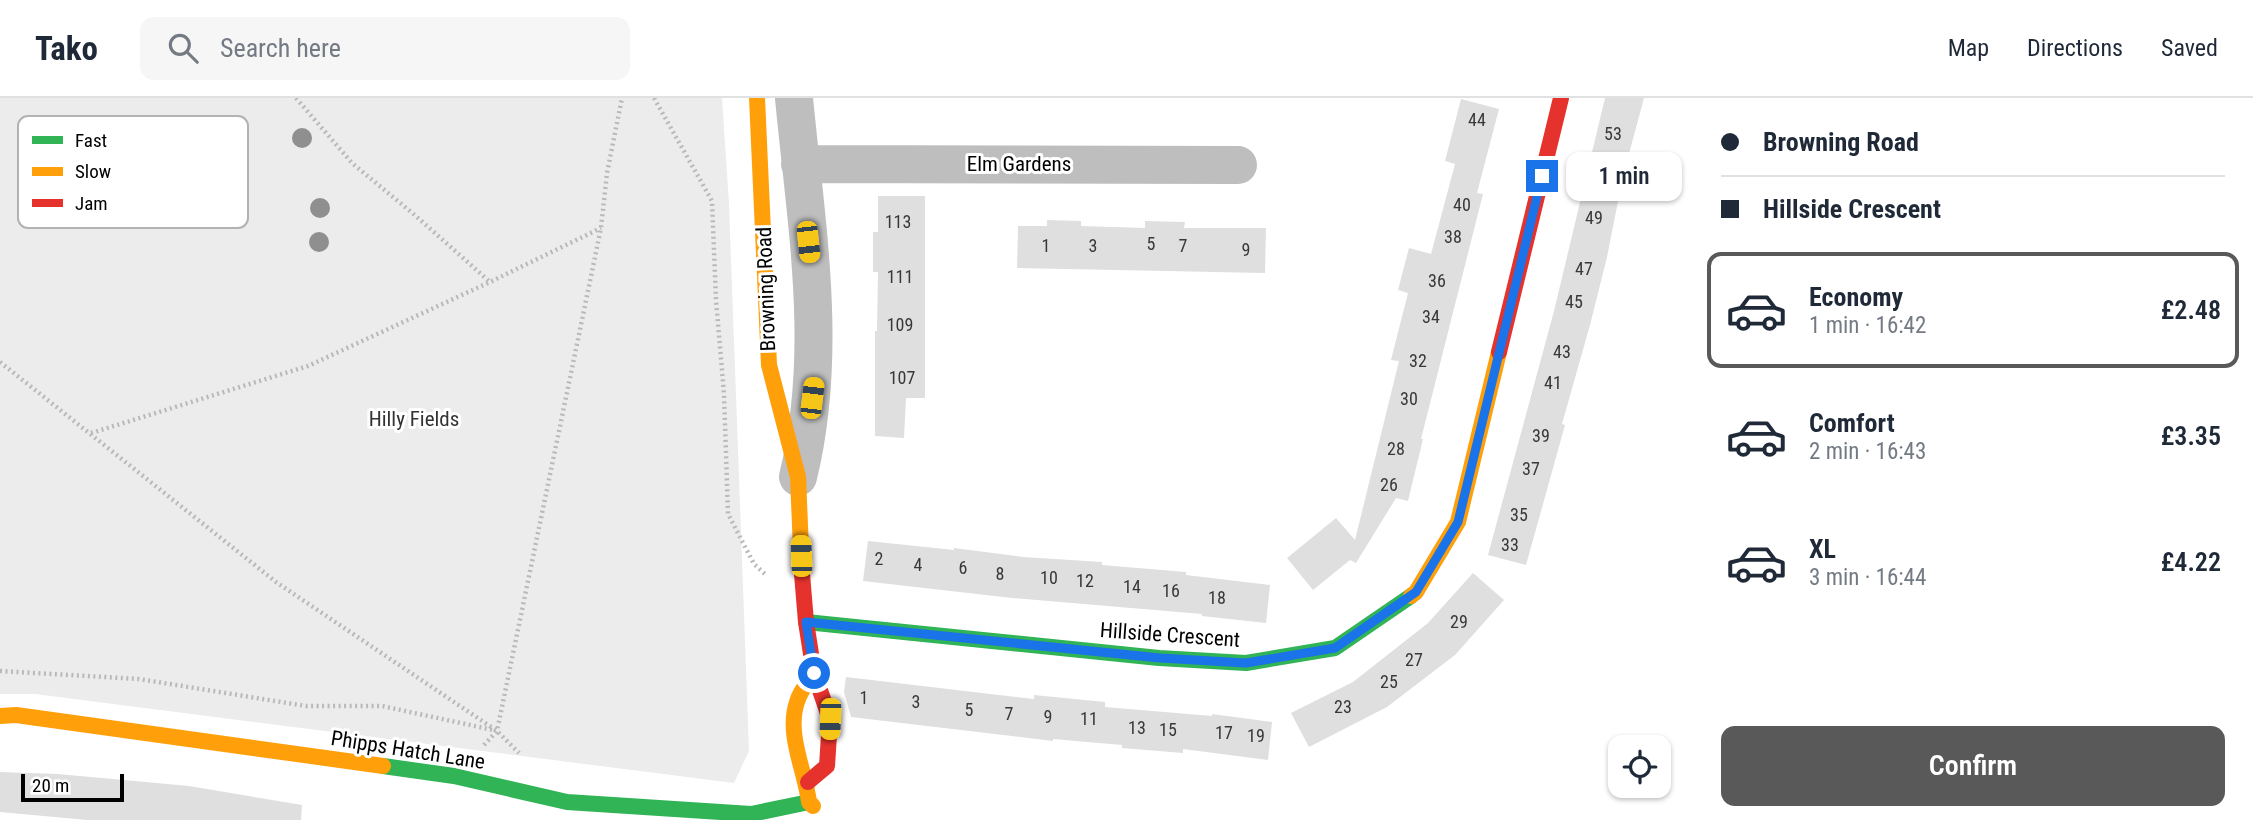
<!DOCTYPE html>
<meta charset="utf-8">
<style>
:root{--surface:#fff;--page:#f6f6f7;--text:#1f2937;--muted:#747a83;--line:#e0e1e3;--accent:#595959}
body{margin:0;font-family:"Roboto Condensed",sans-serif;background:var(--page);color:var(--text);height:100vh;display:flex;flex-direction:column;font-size:26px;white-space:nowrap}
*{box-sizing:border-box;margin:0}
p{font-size:23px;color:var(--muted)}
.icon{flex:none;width:38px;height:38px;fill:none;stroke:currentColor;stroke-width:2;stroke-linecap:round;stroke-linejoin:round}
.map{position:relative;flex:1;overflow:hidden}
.drawer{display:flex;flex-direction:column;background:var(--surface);width:560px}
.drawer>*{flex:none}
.banner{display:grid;align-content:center;height:154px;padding:0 28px;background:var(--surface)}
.controls{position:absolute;left:1608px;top:637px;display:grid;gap:14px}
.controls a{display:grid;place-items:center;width:63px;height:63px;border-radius:14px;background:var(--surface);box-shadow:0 2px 5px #0004;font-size:35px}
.scale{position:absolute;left:21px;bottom:18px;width:103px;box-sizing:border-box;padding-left:7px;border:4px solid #000;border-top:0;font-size:19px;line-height:24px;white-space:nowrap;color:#000;-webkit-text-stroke:5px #fff;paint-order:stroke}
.end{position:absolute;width:32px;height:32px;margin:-16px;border:9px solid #1a73e8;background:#fff;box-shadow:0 0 0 4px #fff}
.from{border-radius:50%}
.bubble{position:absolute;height:49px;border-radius:14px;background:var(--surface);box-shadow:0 2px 5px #0004;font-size:23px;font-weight:600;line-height:49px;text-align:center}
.car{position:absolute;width:21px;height:42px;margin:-21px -10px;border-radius:9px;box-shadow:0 0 5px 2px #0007;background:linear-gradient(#f5c518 24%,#345 0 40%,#f5c518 0 76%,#345 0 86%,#f5c518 0)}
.banner b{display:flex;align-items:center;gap:24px;height:66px;font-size:26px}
.banner b+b{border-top:2px solid var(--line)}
.banner i{width:18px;height:18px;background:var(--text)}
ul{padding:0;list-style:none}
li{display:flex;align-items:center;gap:21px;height:116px;margin:0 14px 10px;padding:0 14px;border:4px solid transparent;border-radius:14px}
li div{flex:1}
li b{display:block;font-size:26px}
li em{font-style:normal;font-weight:600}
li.active{border-color:var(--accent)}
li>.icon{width:63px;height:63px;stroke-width:1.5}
.action{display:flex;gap:14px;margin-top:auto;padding:14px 28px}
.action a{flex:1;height:80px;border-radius:14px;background:var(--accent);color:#fff;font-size:28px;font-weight:600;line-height:80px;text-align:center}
header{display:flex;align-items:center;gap:42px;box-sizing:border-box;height:98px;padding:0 35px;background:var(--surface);border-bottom:2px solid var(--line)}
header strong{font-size:33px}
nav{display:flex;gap:38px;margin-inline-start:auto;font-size:24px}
.search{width:490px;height:63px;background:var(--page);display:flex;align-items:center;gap:18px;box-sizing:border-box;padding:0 24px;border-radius:14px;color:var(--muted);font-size:26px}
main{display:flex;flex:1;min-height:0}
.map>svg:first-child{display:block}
.green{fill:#ececec}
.building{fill:#dfdfdf}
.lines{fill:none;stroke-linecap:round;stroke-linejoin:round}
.path{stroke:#b9b9b9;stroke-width:4.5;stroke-dasharray:2 3.5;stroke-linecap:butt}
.street{stroke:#bebebe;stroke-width:38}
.fast{stroke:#30b455;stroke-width:16}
.slow{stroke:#ff9f0a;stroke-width:16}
.jam{stroke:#e5322d;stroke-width:16}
.tree{fill:#8f8f8f}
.route{stroke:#1a73e8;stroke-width:9}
.labels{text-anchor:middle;stroke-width:6;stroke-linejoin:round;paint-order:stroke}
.number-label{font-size:18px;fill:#383838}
.street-label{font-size:21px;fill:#000;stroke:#fff}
.park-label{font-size:21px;fill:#333;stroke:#fff}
.key{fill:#fff;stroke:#b2b2b2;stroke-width:2}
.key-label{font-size:19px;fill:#000}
</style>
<header>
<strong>Tako</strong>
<div class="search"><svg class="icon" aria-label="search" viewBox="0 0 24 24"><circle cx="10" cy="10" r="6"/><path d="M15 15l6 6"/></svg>Search here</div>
<nav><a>Map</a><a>Directions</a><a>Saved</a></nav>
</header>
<main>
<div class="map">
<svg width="1693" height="722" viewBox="0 0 1693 722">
<rect width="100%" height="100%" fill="#fff"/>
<path class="green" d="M 0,0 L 722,0 L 729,106 L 749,653 L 734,685 L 35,596 L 0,596 Z"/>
<path class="building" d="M 1605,0 L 1644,0 L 1623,78 L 1607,159 L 1590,227 L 1562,326 L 1565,327 L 1526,467 L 1488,457 L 1554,213 Z
M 1461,1 L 1499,11 L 1477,95 L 1483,96 L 1421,341 L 1423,341 L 1408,403 L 1396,400 L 1356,465 L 1350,462 L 1313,492 L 1287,460 L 1336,420 L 1355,442 L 1399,263 L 1391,262 L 1408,195 L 1398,192 L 1409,150 L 1431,156 L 1455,66 L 1445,63 Z
M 878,98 L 925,98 L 925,300 L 906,300 L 904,340 L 875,338 L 875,233 L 877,233 L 878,174 L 873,174 L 873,134 L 878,134 Z
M 1047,122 L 1081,123 L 1081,128 L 1145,130 L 1145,123 L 1185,124 L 1184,130 L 1266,130 L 1265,175 L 1017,170 L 1018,128 L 1047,128 Z
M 868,443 L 954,452 L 954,450 L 1023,459 L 1102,464 L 1102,467 L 1186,474 L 1186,477 L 1270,487 L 1266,525 L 1202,518 L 1202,516 L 1012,500 L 863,483 Z
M 1473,475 L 1504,502 L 1455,557 L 1387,609 L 1309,649 L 1291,615 L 1353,584 L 1428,525 Z
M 846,579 L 1034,601 L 1034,597 L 1105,604 L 1105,609 L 1212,618 L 1212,616 L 1272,624 L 1268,662 L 1183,651 L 1183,655 L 1122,650 L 1122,647 L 1053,641 L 1053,643 L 851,619 L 844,594 Z
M 0,674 L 58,676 L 189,688 L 302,707 L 301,722 L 87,722 L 0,714 Z"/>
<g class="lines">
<path class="path" d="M 296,0 L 352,65 L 417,119 L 490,184 L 601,130
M 654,0 L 712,103 L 716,202 L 724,296 L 728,416 L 754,466 L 765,476
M 0,264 L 276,484 L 497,633 L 519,655
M 91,335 L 308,268 L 490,184
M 0,573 L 139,581 L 306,608 L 382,608 L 493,632
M 484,647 L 497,633 L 601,130 L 607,75 L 622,0"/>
<path class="street" d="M 794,0 C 806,127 829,253 798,379
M 800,66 L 1238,67"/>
<path class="fast" d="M 806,524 L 1159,560 L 1246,565 L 1335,550 L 1411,498
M 383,668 L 454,678 L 567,704 L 751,716 L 809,704"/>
<path class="slow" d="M 757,0 L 769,267 L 798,379 L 802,476
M 1411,498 L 1416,494 L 1458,424 L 1499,254
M 0,618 L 16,617 L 383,668
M 813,708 L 809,704 C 805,672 786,636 797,604 C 800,593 808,584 814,575"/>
<path class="jam" d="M 1499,254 L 1561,0
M 802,476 L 806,524 L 814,575 L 830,621 L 827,668 L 808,684"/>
</g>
<g class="tree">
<circle cx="302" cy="40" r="10"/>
<circle cx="320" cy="110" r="10"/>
<circle cx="319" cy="144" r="10"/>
</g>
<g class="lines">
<path class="route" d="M 814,575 L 806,524 L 1160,560 L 1246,565 L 1335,550 L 1416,494 L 1458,424 L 1542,78"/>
</g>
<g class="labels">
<g class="number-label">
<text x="1477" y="28">44</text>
<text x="1613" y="42">53</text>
<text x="1462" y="113">40</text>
<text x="1594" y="126">49</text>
<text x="898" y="130">113</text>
<text x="1453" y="145">38</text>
<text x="1151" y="152">5</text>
<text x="1046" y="154">1</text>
<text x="1093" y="154">3</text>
<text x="1183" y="154">7</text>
<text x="1246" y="158">9</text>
<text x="1584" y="177">47</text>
<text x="900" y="185">111</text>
<text x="1437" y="189">36</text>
<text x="1574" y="210">45</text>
<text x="1431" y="225">34</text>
<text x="900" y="233">109</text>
<text x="1562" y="260">43</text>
<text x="1418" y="269">32</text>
<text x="902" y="286">107</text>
<text x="1553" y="291">41</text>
<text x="1409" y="307">30</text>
<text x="1541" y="344">39</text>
<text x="1396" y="357">28</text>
<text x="1531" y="377">37</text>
<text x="1389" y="393">26</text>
<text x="1519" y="423">35</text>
<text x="1510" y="453">33</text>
<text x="879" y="467">2</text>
<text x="918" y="473">4</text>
<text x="963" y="476">6</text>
<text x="1000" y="482">8</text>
<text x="1049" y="486">10</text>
<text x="1085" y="489">12</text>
<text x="1132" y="495">14</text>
<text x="1171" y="499">16</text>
<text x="1217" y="506">18</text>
<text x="1459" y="530">29</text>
<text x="1414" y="568">27</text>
<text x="1389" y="590">25</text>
<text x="864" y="606">1</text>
<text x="916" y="610">3</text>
<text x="1343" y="615">23</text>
<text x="969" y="618">5</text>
<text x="1009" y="622">7</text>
<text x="1048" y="625">9</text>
<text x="1089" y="627">11</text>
<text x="1137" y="636">13</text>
<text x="1168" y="638">15</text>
<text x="1224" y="641">17</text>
<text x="1256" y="644">19</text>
</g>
<g class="street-label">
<text x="1019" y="73">Elm Gardens</text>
<text transform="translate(766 191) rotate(-92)" y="7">Browning Road</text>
<text transform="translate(1170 537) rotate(4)" y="7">Hillside Crescent</text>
<text transform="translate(408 652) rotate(9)" y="7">Phipps Hatch Lane</text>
</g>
<g class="park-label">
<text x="414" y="328">Hilly Fields</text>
</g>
</g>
<rect x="18" y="18" width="230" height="112" rx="10" class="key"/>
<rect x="32" y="38" width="31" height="8" fill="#30b455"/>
<rect x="32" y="69" width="31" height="9" fill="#ff9f0a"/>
<rect x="32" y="101" width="31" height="8" fill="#e5322d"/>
<g class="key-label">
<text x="75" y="49">Fast</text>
<text x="75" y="80">Slow</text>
<text x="75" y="112">Jam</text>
</g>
</svg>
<div class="controls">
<a><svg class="icon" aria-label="locate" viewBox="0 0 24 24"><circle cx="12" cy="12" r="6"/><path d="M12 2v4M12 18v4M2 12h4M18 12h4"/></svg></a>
</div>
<div class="scale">20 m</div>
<i class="end from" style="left:814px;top:575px"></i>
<i class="end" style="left:1542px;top:78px"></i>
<div class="bubble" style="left:1566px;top:54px;width:116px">1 min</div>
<i class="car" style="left:808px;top:144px;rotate:174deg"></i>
<i class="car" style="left:812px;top:300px;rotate:7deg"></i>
<i class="car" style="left:801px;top:458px;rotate:358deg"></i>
<i class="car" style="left:830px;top:621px;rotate:182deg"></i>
</div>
<section class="drawer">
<div class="banner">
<b><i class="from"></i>Browning Road</b>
<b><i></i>Hillside Crescent</b>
</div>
<ul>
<li class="active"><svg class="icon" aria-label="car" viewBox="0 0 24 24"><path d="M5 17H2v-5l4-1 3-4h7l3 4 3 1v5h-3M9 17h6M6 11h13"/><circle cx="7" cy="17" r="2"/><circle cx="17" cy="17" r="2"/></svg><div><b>Economy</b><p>1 min · 16:42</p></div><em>£2.48</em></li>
<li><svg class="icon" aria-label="car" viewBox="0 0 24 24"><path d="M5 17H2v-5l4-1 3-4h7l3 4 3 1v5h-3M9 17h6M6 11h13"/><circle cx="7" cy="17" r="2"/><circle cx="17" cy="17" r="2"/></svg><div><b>Comfort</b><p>2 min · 16:43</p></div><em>£3.35</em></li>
<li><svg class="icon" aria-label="car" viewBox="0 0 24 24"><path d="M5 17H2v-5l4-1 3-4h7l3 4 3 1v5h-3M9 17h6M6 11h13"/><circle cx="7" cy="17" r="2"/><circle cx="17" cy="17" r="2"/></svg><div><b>XL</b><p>3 min · 16:44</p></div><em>£4.22</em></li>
</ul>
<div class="action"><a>Confirm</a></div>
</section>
</main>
